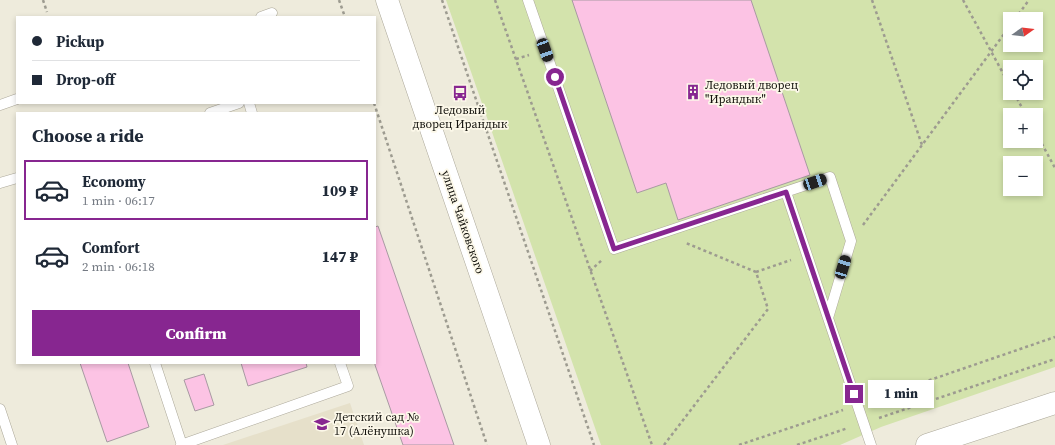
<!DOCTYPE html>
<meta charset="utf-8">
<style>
:root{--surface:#fff;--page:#f6f6f7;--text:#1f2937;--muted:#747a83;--line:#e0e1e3;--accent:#872690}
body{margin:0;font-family:"Source Serif 4",serif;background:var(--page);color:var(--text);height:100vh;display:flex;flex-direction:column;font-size:15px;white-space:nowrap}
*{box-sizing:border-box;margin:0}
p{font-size:13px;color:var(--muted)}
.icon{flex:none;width:22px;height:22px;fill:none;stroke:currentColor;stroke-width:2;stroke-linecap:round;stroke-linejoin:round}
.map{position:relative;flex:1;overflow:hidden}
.side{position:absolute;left:16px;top:112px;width:360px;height:252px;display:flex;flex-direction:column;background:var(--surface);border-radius:0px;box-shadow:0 2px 6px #0003}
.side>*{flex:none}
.hud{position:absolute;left:16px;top:16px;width:360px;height:88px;border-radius:0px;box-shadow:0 2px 6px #0003;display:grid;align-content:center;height:88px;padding:0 16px;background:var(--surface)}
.needle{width:26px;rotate:76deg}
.tools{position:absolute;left:1003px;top:12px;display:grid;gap:8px}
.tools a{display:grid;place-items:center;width:40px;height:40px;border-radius:0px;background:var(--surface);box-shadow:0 2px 6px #0003;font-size:20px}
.end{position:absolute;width:18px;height:18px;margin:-9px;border:5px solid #872690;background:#fff;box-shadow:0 0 0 2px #fff}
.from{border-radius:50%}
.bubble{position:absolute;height:28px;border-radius:0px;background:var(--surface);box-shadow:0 2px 6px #0003;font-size:13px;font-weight:800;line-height:28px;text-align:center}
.car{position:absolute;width:12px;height:24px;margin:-12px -6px;border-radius:5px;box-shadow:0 0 3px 1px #0007;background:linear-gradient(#222 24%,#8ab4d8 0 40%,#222 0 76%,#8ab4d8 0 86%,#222 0)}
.hud b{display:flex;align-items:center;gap:14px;height:38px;font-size:15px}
.hud b+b{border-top:1px solid var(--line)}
.hud i{width:10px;height:10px;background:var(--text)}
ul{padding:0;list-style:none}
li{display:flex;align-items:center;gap:12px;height:60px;margin:0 8px 6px;padding:0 8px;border:2px solid transparent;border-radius:0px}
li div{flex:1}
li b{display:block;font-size:15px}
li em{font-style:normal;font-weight:800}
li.current{border-color:var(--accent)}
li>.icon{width:36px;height:36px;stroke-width:1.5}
h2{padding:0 16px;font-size:18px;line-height:48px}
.primary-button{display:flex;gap:8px;margin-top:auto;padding:8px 16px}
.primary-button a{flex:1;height:46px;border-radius:0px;background:var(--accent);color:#fff;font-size:16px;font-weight:800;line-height:46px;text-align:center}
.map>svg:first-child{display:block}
.built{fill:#e6e0ca}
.green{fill:#d3e3ac;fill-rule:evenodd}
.building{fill:#fcc3e4;stroke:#a89aa2}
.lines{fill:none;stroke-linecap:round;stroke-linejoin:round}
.lane-casing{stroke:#aca89a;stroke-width:11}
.secondary-casing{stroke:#aca89a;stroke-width:23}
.path{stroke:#9d9b90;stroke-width:2.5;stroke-dasharray:3 3;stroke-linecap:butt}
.lane{stroke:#fff;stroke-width:10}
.secondary{stroke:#fff;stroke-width:22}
.route{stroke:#872690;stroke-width:5}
.labels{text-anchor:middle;stroke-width:3.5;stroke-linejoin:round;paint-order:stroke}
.poi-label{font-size:12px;fill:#12110c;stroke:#fcf8e9;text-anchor:start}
.street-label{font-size:12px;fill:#12110c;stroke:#fcf8e9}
</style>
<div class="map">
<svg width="1055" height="445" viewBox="0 0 1055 445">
<rect width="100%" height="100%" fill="#eeebdc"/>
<path class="built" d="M 350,403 L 364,445 L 223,445 Z"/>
<path class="green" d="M 446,0 L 1055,0 L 1055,367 L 881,427 L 840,445 L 601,445 ZM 1010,19 L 1036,19 L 1036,45 L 1010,45 ZM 1010,67 L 1036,67 L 1036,93 L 1010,93 ZM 1010,115 L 1036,115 L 1036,141 L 1010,141 ZM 1010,163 L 1036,163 L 1036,189 L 1010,189 Z"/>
<path class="building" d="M 572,0 L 751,0 L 810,175 L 678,220 L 666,183 L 637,193 Z
M 378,226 L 454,445 L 403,445 L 375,365 L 375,227 Z
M 80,363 L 128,363 L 149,427 L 107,442 Z
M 241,363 L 306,363 L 307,367 L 248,386 Z
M 204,374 L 214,405 L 195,411 L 184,380 Z"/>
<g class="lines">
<defs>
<path id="lane" d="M 528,0 L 614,249 L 830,177 L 851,241 L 828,318 L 871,445
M 261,17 L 272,13
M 249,103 L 252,113
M 0,105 L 17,99
M 210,113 L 239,103
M 0,183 L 17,178
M 786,192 L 828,318
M 155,363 L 182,445
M 0,409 L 12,445
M 181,445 L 348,386 L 340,363"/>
<path id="secondary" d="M 387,0 L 539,445
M 927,445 L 1055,403"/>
</defs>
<use href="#lane" class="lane-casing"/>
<use href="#secondary" class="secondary-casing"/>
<path class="path" d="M 43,0 L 47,12
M 339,0 L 345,17
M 442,0 L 594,445
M 495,0 L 652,445
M 872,0 L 922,145
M 963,0 L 1010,86
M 1015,19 L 1029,0
M 516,59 L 529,55
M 1014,93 L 1026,115
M 374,103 L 487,445
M 1036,133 L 1055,168
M 863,225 L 1010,26
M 590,271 L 602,260
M 756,272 L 791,260
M 872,400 L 1055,337
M 879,418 L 1055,359
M 664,445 L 768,309 L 756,272 L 686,243
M 739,445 L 843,410
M 797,445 L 848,428"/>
<use href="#lane" class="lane"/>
<use href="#secondary" class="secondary"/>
</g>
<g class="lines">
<path class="route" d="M 555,77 L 614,249 L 786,192 L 854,394"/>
</g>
<defs>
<symbol id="building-bare" viewBox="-9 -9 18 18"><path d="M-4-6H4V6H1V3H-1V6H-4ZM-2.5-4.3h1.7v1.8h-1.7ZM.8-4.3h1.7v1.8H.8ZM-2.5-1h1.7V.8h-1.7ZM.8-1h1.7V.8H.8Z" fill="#872690" stroke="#fcf8e9" stroke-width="2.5" paint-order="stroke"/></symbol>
<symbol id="bus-bare" viewBox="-9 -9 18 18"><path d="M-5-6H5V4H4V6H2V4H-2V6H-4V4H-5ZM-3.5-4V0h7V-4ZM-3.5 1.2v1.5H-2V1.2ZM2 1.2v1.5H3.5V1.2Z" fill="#872690" stroke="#fcf8e9" stroke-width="2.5" paint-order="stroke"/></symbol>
<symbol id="school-bare" viewBox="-9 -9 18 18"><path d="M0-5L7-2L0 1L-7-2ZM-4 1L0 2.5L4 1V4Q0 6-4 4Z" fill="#872690" stroke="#fcf8e9" stroke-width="2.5" paint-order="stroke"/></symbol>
</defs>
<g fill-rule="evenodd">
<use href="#building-bare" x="682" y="81" width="22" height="22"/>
<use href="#bus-bare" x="449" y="82" width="22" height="22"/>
<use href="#school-bare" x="311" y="413" width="22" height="22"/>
</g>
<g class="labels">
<g class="poi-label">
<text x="705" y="89">Ледовый дворец<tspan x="705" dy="14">"Ирандык"</tspan></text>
<text x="460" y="114" text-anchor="middle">Ледовый<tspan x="460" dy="14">дворец Ирандык</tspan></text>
<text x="334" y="421">Детский сад №<tspan x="334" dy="14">17 (Алёнушка)</tspan></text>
</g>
<g class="street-label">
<text transform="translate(463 222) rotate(71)" y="4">улица Чайковского</text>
</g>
</g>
</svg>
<div class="tools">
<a><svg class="needle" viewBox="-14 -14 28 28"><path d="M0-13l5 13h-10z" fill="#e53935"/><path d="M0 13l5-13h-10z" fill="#747a83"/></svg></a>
<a><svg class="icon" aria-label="locate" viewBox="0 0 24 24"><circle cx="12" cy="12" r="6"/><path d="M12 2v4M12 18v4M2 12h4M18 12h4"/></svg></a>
<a>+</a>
<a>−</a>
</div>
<i class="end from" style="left:555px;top:77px"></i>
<i class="end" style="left:854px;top:394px"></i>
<div class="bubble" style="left:868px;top:380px;width:66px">1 min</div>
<i class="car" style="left:545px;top:50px;rotate:160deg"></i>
<i class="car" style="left:815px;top:182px;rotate:71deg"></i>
<i class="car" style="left:843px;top:267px;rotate:17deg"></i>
<div class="hud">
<b><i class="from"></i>Pickup</b>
<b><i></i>Drop-off</b>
</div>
<section class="side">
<h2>Choose a ride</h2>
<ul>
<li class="current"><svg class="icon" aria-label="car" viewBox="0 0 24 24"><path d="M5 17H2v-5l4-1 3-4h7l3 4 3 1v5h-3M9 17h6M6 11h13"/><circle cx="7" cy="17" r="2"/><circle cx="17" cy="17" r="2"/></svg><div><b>Economy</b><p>1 min · 06:17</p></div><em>109 ₽</em></li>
<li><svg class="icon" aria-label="car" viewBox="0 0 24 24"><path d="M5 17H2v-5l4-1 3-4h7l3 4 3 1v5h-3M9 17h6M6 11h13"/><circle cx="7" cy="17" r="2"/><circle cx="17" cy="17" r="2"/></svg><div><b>Comfort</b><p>2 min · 06:18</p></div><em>147 ₽</em></li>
</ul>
<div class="primary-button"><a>Confirm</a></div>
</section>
</div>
